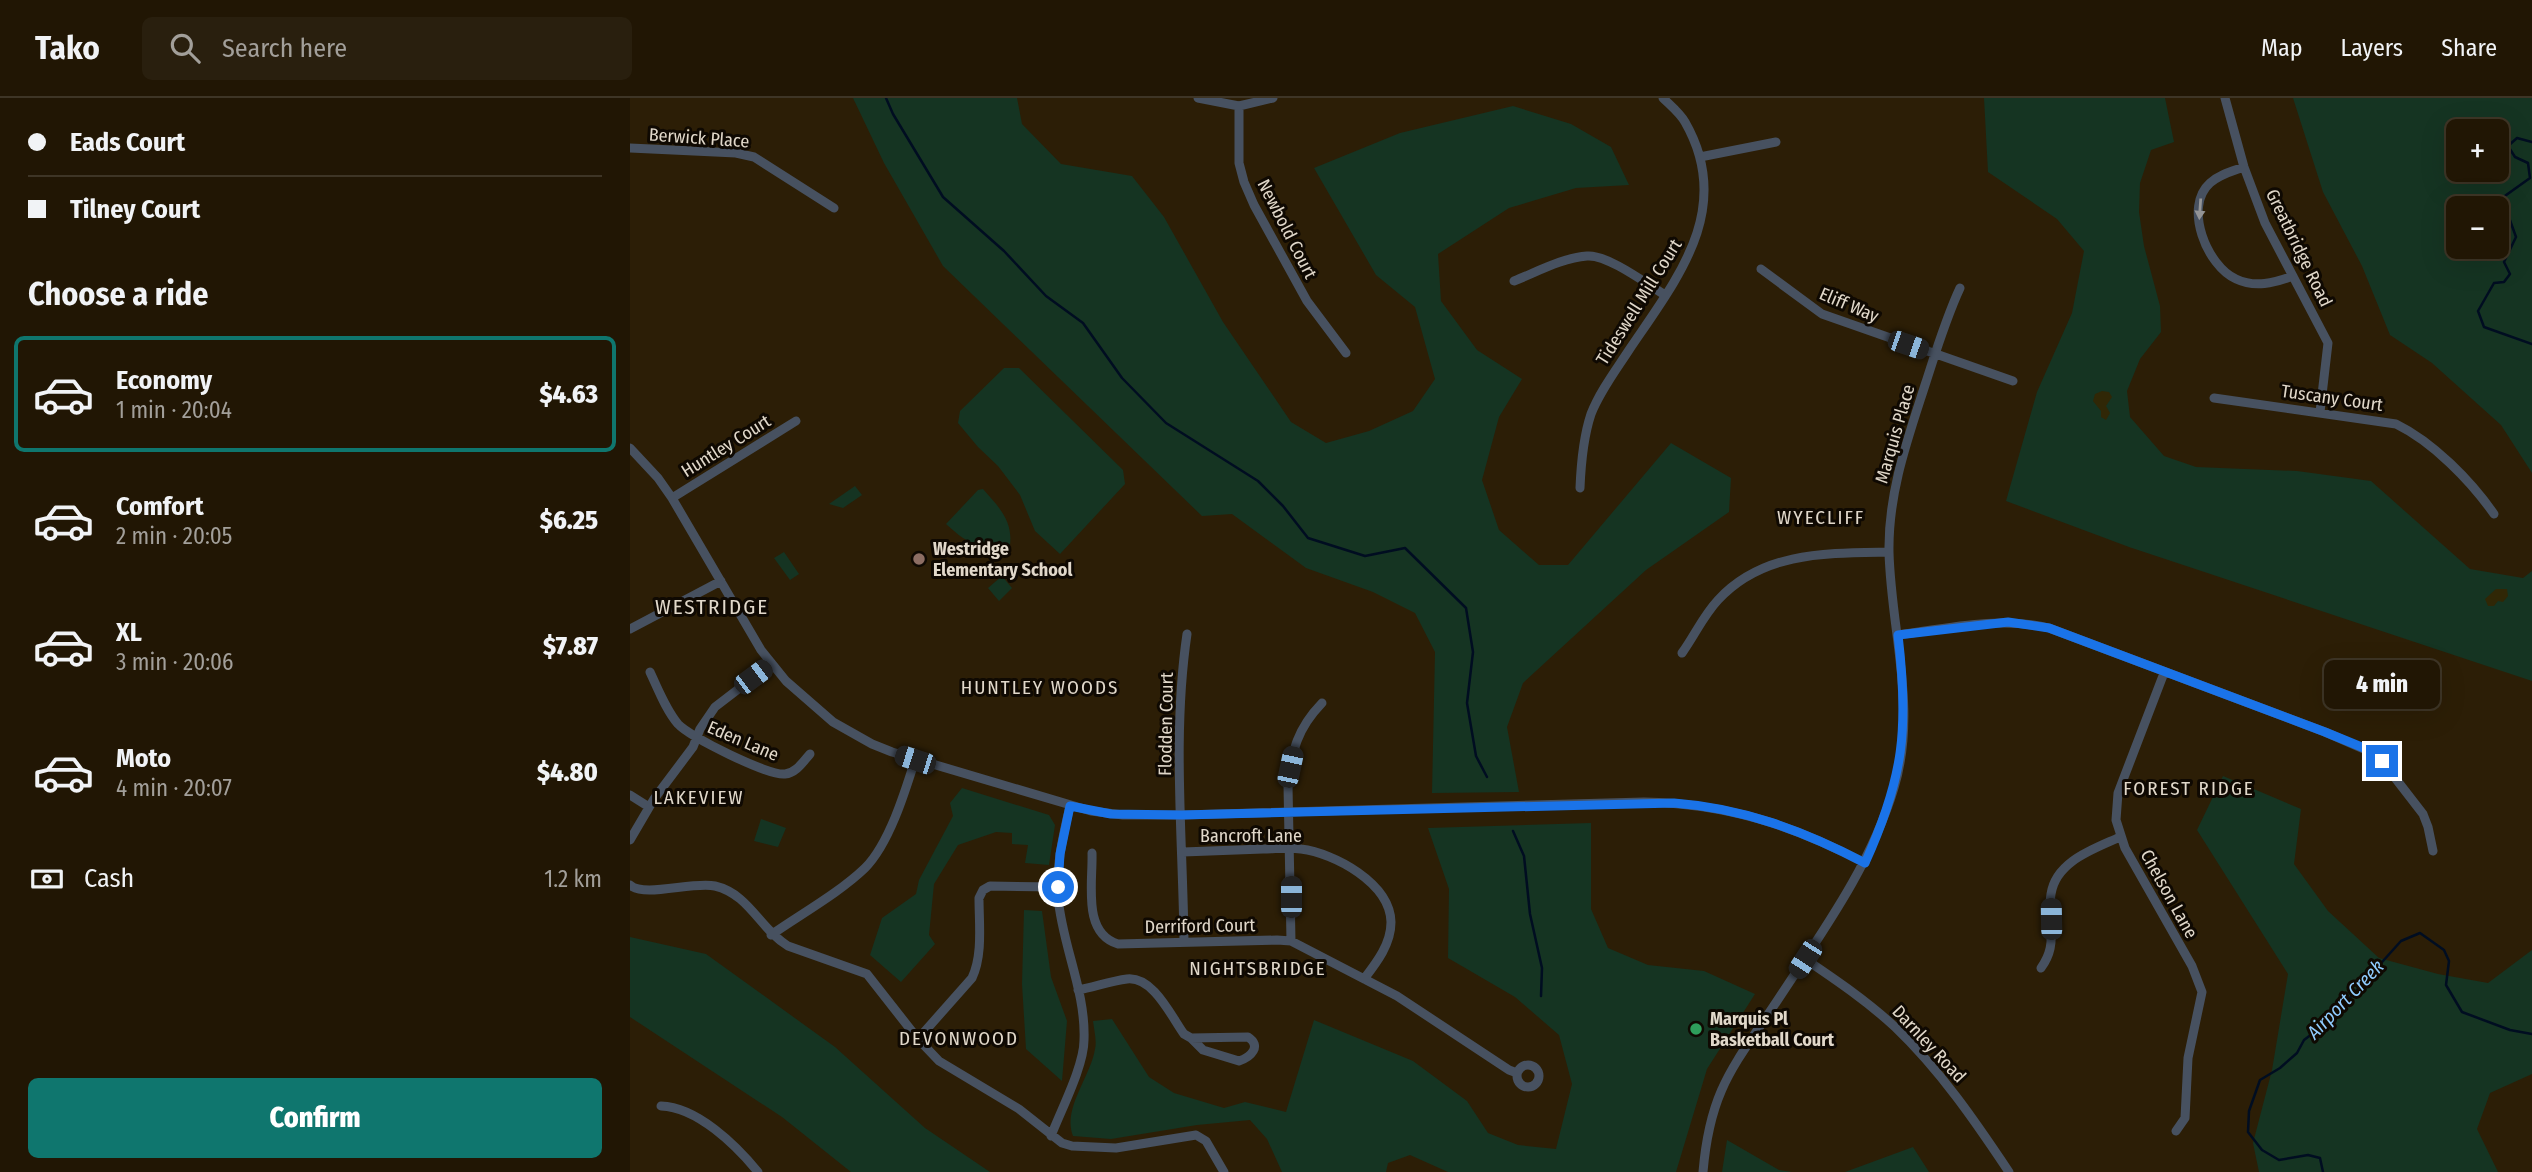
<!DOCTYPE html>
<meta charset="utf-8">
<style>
:root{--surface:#211604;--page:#291f0e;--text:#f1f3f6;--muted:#a29f9a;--line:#3e3526;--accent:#0f766e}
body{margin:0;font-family:"Fira Sans Condensed",sans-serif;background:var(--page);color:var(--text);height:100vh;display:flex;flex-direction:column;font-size:26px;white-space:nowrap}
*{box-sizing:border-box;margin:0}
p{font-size:23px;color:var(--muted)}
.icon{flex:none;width:38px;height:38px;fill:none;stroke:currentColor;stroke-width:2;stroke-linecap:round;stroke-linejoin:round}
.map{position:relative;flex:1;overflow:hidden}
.details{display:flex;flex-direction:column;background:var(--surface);width:630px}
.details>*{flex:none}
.top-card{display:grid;align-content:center;height:154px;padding:0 28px;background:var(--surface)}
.controls{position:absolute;left:1816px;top:21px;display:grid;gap:14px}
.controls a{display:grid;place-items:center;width:63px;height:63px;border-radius:10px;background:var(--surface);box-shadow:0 7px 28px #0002,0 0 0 2px var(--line);font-size:35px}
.end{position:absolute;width:32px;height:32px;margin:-16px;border:9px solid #1a73e8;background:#fff;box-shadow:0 0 0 4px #fff}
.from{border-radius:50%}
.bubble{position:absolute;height:49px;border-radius:10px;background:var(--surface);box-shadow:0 7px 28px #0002,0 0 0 2px var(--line);font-size:23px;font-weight:800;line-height:49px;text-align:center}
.car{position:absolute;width:21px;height:42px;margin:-21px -10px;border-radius:9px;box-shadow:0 0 5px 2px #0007;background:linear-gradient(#222 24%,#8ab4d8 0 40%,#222 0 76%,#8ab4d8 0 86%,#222 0)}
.top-card b{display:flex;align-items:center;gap:24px;height:66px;font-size:26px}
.top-card b+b{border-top:2px solid var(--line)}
.top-card i{width:18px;height:18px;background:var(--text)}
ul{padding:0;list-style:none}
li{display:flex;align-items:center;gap:21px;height:116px;margin:0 14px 10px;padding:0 14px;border:4px solid transparent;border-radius:10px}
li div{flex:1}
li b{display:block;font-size:26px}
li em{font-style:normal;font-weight:800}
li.active{border-color:var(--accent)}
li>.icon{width:63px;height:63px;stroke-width:1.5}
h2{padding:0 28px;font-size:32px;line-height:84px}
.pay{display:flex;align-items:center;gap:18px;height:77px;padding:0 28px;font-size:26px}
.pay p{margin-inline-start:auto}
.action{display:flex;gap:14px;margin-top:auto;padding:14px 28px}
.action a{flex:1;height:80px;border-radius:10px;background:var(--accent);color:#fff;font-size:28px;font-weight:800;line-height:80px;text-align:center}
header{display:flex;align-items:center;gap:42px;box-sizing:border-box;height:98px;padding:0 35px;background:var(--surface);border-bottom:2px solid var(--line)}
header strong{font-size:33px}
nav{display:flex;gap:38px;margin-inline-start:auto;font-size:24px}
.search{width:490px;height:63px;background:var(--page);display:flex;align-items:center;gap:18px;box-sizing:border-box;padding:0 24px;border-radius:10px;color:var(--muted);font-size:26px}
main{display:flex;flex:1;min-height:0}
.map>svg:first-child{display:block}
.green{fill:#153422;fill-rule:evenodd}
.sand{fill:#302706}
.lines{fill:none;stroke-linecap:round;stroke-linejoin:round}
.stream{stroke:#000d21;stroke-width:2.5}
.street{stroke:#475160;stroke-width:9}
.oneway{fill:#949495}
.route{stroke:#1a73e8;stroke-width:9}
.education-dot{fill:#8d6e63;stroke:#0f0902;stroke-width:2.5}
.leisure-dot{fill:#2e9e5b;stroke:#0f0902;stroke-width:2.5}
.labels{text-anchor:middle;stroke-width:6;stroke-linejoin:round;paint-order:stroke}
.street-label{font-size:18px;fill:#e1d8ca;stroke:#0f0902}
.poi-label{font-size:18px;font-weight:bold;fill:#e1d8ca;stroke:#0f0902;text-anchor:start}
.neighbourhood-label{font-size:19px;letter-spacing:2px;fill:#e1d8ca;stroke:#0f0902}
.water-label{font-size:19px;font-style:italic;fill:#90ccff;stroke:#0f0902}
.quarter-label{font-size:21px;letter-spacing:2px;fill:#e1d8ca;stroke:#0f0902}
</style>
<header>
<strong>Tako</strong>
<div class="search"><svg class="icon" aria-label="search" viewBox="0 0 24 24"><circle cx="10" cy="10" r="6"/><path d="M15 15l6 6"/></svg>Search here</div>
<nav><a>Map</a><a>Layers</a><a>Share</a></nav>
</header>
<main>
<section class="details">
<div class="top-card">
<b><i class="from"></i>Eads Court</b>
<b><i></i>Tilney Court</b>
</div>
<h2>Choose a ride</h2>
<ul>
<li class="active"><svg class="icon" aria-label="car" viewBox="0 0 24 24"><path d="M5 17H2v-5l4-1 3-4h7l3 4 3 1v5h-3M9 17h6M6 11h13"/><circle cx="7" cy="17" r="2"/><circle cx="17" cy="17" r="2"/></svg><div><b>Economy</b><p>1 min · 20:04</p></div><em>$4.63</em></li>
<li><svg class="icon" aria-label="car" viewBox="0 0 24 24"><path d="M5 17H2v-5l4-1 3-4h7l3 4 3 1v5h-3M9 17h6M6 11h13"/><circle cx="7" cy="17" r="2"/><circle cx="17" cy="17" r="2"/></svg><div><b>Comfort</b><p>2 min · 20:05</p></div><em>$6.25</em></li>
<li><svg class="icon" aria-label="car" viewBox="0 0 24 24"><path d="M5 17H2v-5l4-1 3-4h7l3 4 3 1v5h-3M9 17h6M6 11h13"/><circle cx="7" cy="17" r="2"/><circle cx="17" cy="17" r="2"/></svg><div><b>XL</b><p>3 min · 20:06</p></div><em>$7.87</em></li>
<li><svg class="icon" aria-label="car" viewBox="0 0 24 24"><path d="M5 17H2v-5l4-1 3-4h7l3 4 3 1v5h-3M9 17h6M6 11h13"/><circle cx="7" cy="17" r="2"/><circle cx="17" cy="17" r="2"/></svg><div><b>Moto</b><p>4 min · 20:07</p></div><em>$4.80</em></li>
</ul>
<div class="pay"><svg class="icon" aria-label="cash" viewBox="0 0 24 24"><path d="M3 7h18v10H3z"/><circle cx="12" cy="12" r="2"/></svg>Cash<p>1.2 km</p></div>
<div class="action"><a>Confirm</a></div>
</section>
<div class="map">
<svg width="1902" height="1074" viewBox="0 0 1902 1074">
<rect width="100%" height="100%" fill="#2c1e06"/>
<path class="green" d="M 223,0 L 387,0 L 392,26 L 431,66 L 502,78 L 534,119 L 593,224 L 661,324 L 696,345 L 739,333 L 783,313 L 805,281 L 785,209 L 746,177 L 684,70 L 770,35 L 883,8 L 941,26 L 981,49 L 999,87 L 946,90 L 879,110 L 808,156 L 811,203 L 847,252 L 892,281 L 869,319 L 852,382 L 869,432 L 909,467 L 938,467 L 1041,345 L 1101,380 L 1099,414 L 1016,472 L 893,585 L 877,629 L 889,694 L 802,695 L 805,554 L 785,515 L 743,494 L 676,470 L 602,416 L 572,418 L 313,168 L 254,65 Z
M 1354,0 L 1535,0 L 1544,44 L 1521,52 L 1510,85 L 1509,114 L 1514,148 L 1530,208 L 1531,234 L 1510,261 L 1497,293 L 1500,319 L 1534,358 L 1566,369 L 1667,373 L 1741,383 L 1840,471 L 1893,480 L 1902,473 L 1902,583 L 1499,449 L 1376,403 L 1407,294 L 1442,215 L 1454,153 L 1427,121 L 1358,74 Z
M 1663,0 L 1902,0 L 1902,375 L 1871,327 L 1802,265 L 1760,237 L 1732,168 L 1693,94 ZM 1829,33 L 1867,33 L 1867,72 L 1829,72 ZM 1829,110 L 1867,110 L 1867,149 L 1829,149 Z
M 374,270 L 389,270 L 493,372 L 495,386 L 430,456 L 405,433 L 390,397 L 368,368 L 348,349 L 328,325 L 330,313 Z
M 225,388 L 232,397 L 213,410 L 199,406 Z
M 353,391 C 369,409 383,423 380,447 C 348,450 340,448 316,426 L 348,392 Z
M 154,454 L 169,476 L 160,482 L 144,460 Z
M 372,478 L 382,490 L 369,503 L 358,490 Z
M 1593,678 L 1671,711 L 1664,766 L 1698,813 L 1749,860 L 1808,876 L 1858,885 L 1902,852 L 1902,976 L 1860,995 L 1847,1031 L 1868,1074 L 1629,1074 L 1623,1045 L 1642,972 L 1658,876 L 1567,732 Z
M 332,690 L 419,717 L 425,727 L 419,767 L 395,765 L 398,747 L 382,746 L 382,735 L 366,734 L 328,747 L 304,786 L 299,837 L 305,846 L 271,884 L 240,857 L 252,820 L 286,796 L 289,782 L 323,718 L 320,705 Z
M 131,721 L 156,730 L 148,749 L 124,743 Z
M 961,725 L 961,811 L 978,850 L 1018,867 L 1074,873 L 1125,896 L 1077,971 L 1046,1074 L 818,1074 L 780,1057 L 758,1065 L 756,1074 L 652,1074 L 637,1041 L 620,1022 L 567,1027 L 481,1041 L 443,1038 C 432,1011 461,978 465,951 C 467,943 464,932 463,923 L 482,921 L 519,979 L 544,995 L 594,1010 L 615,1004 L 656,1014 L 684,922 L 783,963 L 837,1003 L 858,1035 L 888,1047 L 926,1051 L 942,986 L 929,937 L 885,899 L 818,860 L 819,791 L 798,730 Z
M 394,812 L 412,813 L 421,879 L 437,923 L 432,983 L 396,951 L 392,886 Z
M 0,839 L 76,856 L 205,949 L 295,1030 L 360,1074 L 221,1074 L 152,1019 L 0,919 Z
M 1097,1042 L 1149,1072 L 1162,1074 L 1092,1074 Z
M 1283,1049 L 1299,1074 L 1215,1074 Z"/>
<path class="sand" d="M 1472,293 L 1479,294 L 1482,299 L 1476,308 L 1480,315 L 1476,322 L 1471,319 L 1471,313 L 1463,303 L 1465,296 Z
M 1866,491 L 1877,491 L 1878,498 L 1873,504 L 1868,503 L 1864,508 L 1858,508 L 1855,501 Z"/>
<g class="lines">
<path class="stream" d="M 256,0 L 263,16 L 313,99 L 374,153 L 416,198 L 453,225 L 492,280 L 536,325 L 628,383 L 653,408 L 678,440 L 735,458 L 775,450 L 836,510 L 843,554 L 837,605 L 846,658 L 857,679
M 1902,44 L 1887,40 L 1878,48 L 1885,59 L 1898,65 L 1900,80 L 1872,100 L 1886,139 L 1874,164 L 1880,176 L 1874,184 L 1864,185 L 1848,213 L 1854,229 L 1902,246
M 883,733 L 894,758 L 900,816 L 912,870 L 911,898
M 1693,1074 L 1690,1060 L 1678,1057 L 1649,1062 L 1632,1052 L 1618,1034 L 1619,1013 L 1630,982 L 1650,970 L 1667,955 L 1674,942 L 1699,923 L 1771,843 L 1790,835 L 1814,852 L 1819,863 L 1816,887 L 1832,914 L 1880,932 L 1902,936"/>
<path class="street" d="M 568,0 L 609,8 L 643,0
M 1595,0 L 1614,69 L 1635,125 L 1698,245 L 1690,314
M 609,8 L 609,65 L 614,84 L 624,107 L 677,203 L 716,255
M 0,50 L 106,55 L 124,59 L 204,110
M 1070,59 L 1146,44
M 1614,69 C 1603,73 1590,76 1580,85 C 1553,109 1577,168 1606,181 C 1625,190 1644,185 1663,178
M 1131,171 L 1192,216 L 1383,283
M 884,183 C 907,174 932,160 957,158 C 977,156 1017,186 1035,197
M 1584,300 L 1766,326 C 1803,344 1841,383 1864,416
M 0,350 L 28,380 L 42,400 L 131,552 L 156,583 L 203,624 L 242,646 L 262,654 L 461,713 L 493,717 L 552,717 L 1014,704 C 1097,706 1161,726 1235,765
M 950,390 C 951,365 953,340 961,316 C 970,293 986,272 999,252 C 1047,181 1105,111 1055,24 C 1050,15 1040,7 1033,0
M 42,400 L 166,323
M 0,531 L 91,483
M 1268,537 C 1318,530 1370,518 1419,530 L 1695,634 L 1734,651 L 1752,663 L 1793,716 L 1798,729 L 1803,753
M 1052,555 C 1065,537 1073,518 1088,502 C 1133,453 1198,455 1259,454
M 20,574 C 28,591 36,612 48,626 C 60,639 138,678 155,676 C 166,675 173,664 180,656
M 1534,575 L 1488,695 L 1486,722 L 1495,750 L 1562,868 L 1572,894 L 1558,960 L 1555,1020 L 1546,1033
M 0,697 L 19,709
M 0,742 L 24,701 L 63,649 L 70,631 L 85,609 L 141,566
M 553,754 C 580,753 606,752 633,751 C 645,751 659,749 671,751 C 704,755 760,785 761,824 C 761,846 747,864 734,881
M 462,755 C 463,785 452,835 488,846 L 647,842 L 661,843 L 767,898 L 879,972 L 887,975
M 0,787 C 14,800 63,783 85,788 C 119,796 130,831 158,848 L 237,876 L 288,941 L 309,963 L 389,1011 L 432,1045 L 442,1048 L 486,1050 L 566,1037 L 576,1043 L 594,1074
M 141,837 C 171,816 209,795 235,770 C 259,746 275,694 285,662
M 661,843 L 658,688 C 662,652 667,631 692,605
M 554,844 C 553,742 542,638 557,536
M 1175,861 C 1206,882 1237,903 1265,929 C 1310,972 1345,1023 1379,1074
M 1411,870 C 1421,856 1422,845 1421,829 C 1421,818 1419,806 1421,796 C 1426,763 1464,751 1490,739
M 448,892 C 464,889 481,883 497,881 C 523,878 541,918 554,936 L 561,940 L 573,952 L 609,963 C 621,959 632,948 618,939 L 561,940
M 288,941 L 342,880 C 353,857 349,826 349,800 L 353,792 L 360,788 L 428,789
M887 978a11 11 0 1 1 22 0a11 11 0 1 1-22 0Z
M 31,1008 C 67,1009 106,1047 128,1074
M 421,1038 C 431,1012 454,968 454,942 C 456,893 432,847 428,799 C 426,768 433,737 440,708
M 1073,1074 C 1080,991 1104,968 1147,903 C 1192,834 1240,769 1264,690 C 1288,611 1261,534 1259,454 C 1258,394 1278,340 1296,284 C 1306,253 1316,220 1330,190"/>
</g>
<defs><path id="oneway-solid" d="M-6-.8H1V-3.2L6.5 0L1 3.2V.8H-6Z" transform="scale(1.75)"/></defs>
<use class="oneway" href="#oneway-solid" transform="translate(1570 111) rotate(94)"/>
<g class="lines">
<path class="route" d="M 428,789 L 430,756 L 440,708 L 481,716 L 552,717 L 1044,705 C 1113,710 1174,733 1235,765 C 1274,679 1279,630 1268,537 L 1378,524 L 1419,530 L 1695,634 L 1734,650 L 1752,663"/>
</g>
<circle class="education-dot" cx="289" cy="461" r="7"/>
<circle class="leisure-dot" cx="1066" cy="931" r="7"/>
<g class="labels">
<g class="street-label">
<text transform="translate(69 40) rotate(4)" y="6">Berwick Place</text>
<text transform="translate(657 131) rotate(63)" y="6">Newbold Court</text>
<text transform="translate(1669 150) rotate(64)" y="6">Greatbridge Road</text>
<text transform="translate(1009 204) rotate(-58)" y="6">Tideswell Mill Court</text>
<text transform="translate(1219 207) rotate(23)" y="6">Eliff Way</text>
<text transform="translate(1702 300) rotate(8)" y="6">Tuscany Court</text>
<text transform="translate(1265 336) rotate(-74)" y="6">Marquis Place</text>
<text transform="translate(96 348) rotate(-32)" y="6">Huntley Court</text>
<text transform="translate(536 626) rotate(-89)" y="6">Flodden Court</text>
<text transform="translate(113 643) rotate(23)" y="6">Eden Lane</text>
<text x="621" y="744">Bancroft Lane</text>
<text transform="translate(1539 796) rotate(61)" y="6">Chelson Lane</text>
<text transform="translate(570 828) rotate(-1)" y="6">Derriford Court</text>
<text transform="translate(1299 946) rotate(47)" y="6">Darnley Road</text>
</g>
<g class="poi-label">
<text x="303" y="457">Westridge<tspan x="303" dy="21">Elementary School</tspan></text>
<text x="1080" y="927">Marquis Pl<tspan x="1080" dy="21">Basketball Court</tspan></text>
</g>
<g class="neighbourhood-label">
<text x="1191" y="426">WYECLIFF</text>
<text x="410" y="596">HUNTLEY WOODS</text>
<text x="1559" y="697">FOREST RIDGE</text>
<text x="69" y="706">LAKEVIEW</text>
<text x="628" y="877">NIGHTSBRIDGE</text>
<text x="329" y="947">DEVONWOOD</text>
</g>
<g class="water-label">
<text transform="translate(1715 901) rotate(-46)" y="7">Airport Creek</text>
</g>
<g class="quarter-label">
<text x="82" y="516">WESTRIDGE</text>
</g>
</g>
</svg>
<div class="controls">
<a>+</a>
<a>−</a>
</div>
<i class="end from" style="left:428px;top:789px"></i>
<i class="end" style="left:1752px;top:663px"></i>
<div class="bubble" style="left:1694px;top:562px;width:116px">4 min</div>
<i class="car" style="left:1278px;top:247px;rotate:109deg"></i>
<i class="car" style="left:123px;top:579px;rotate:53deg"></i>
<i class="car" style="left:285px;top:662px;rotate:288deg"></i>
<i class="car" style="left:660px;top:669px;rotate:12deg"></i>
<i class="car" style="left:661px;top:799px;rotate:0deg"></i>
<i class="car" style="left:1421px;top:821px;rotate:359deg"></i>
<i class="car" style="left:1175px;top:861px;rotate:213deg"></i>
</div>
</main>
